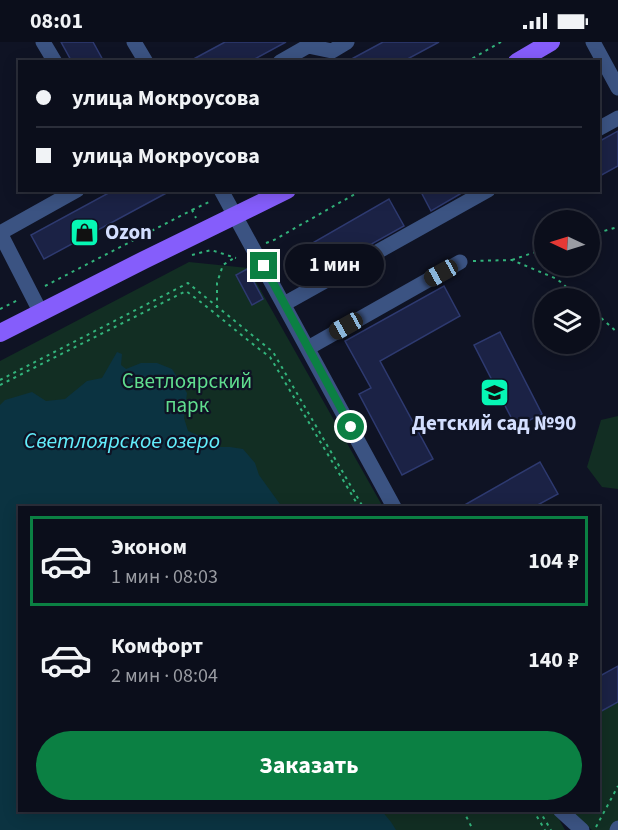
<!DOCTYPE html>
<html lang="ru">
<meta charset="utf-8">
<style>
:root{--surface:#0b0e1b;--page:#191c28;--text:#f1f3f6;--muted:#9a9ca3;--line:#2b2e3a;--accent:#0b8043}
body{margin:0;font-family:"Source Sans 3",sans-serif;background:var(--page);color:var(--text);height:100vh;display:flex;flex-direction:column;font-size:22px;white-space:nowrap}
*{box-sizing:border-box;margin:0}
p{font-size:20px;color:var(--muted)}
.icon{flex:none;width:33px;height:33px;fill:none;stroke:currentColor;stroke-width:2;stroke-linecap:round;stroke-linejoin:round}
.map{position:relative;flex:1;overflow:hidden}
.panel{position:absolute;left:18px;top:464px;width:582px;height:306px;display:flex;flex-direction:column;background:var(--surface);border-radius:0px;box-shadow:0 3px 15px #0003,0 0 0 2px var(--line)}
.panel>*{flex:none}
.banner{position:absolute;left:18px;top:18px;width:582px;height:132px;border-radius:0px;box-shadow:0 3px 15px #0003,0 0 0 2px var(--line);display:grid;align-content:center;height:132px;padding:0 18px;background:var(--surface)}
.needle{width:39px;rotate:274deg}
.controls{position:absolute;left:534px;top:168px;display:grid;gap:12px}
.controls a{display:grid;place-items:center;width:66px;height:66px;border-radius:50%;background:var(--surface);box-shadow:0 3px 15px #0003,0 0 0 2px var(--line);font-size:30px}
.end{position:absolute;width:27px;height:27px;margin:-14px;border:8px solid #0b8043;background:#fff;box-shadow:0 0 0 3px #fff}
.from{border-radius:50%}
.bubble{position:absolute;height:42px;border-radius:21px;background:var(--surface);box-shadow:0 3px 15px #0003,0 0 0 2px var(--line);font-size:20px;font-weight:700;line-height:42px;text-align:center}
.car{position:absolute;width:18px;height:36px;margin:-18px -9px;border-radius:8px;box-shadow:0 0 4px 2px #0007;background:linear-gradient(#222 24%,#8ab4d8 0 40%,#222 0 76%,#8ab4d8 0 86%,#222 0)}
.banner b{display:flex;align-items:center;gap:21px;height:57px;font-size:22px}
.banner b+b{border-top:2px solid var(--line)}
.banner i{width:15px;height:15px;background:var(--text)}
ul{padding:10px 0 0;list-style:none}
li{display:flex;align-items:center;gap:18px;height:90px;margin:0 12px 9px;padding:0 6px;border:3px solid transparent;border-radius:0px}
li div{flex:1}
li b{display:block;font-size:22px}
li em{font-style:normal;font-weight:700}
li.selected{border-color:var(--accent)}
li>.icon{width:54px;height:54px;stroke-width:1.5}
.primary-button{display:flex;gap:12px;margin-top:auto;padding:12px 18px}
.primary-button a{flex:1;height:69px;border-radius:36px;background:var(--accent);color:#fff;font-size:24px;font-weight:700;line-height:69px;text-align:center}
.status{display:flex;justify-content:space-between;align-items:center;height:42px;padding:0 30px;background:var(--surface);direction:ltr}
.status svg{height:16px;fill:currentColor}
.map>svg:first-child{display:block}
.green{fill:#122e23}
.water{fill:#0b3341}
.building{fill:#1b2245;stroke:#2e3a70;stroke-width:1.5}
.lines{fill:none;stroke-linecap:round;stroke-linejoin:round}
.path{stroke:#32b37b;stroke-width:2;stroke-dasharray:3 4.5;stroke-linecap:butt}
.minor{stroke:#3b5382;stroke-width:15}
.major{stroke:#855dfb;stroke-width:18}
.route{stroke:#0b8043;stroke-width:8}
.labels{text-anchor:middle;stroke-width:4.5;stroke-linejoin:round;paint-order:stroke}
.poi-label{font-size:21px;font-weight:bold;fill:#d3defe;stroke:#0f1324;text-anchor:start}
.park-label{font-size:21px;fill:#60dd8f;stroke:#0f1324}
.water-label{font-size:22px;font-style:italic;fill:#63eefc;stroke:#0f1324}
</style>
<div class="status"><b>08:01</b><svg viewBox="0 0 49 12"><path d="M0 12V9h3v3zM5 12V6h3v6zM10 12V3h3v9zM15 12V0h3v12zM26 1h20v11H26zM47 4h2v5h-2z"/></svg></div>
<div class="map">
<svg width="618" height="788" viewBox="0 0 618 788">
<rect width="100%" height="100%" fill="#0f1324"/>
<path class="green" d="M 189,220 L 248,226 L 383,465 L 20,465 L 20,768 L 554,768 L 565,788 L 0,788 L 0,319 Z
M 618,374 L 618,447 L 602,445 L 587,425 L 601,378 Z
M 618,660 L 618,788 L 592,788 L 568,768 L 598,768 L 599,671 Z"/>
<path class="water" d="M 117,310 L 122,312 L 121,323 L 126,327 L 141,321 L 157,321 L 172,327 L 187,351 L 184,376 L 188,389 L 207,397 L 214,405 L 230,405 L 243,407 L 255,421 L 259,433 L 282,465 L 20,465 L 20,768 L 381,768 L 391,780 L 396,788 L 0,788 L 0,363 L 5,358 L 32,350 L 46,359 L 65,357 L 87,339 L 102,336 Z"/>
<path class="building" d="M 61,0 L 93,0 L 104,20 L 72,20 Z
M 225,0 L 286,0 L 249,20 L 188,20 Z
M 383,0 L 439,0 L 402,20 L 346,20 Z
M 618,89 L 618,124 L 598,135 L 598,100 Z
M 114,148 L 172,148 L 44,217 L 31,193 Z
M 420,148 L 467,148 L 431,169 Z
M 389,157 L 404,184 L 305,239 L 290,214 Z
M 247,227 L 263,257 L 252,263 L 236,233 Z
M 444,244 L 460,274 L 380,319 L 433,417 L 402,433 L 359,352 L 371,346 L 345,299 Z
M 500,290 L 542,372 L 516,385 L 474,303 Z
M 540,420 L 558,452 L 534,465 L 461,465 Z
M 618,624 L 618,660 L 598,671 L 598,635 Z"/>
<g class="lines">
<path class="path" d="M 466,20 L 501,0
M 192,168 L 211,159
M 590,193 L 618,185
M 266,201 L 274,198 L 362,148
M 192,213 L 211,208 L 236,216
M 512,218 L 544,207
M 473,219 L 512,218 L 557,237 L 579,256
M 45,244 L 192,168 L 196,176
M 217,266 L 217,241 L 223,223 L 234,216
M 590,266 L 618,291
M 0,267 L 18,258
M 0,338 L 188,241 L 273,310 L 363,465
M 0,343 L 186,249 C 215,270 241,294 270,315 L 359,465
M 463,768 L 473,788
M 533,768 L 545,788
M 539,768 L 551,788
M 596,785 L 618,744"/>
<path class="minor" d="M 43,0 L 55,20
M 134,0 L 146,20
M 593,0 L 618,46
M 280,20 L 308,4 L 332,9 L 347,0
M 598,87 L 618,76
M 221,148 L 394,465
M 0,191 L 41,271
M 0,191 L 77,148
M 284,262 L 488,148
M 308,306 L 460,220
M 560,768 L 582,788
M 617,788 L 618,786"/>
<path class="major" d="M 517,20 L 551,0
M 0,291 L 144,218 L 287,148"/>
</g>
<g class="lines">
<path class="route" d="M 264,224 L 351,385"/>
</g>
<defs>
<symbol id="shop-square" viewBox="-11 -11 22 22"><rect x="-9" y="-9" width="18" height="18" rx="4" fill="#06f7b5" stroke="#0f1324"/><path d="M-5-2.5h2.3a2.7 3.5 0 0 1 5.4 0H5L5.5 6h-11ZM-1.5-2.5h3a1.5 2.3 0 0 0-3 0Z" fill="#111"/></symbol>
<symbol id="school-square" viewBox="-11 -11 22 22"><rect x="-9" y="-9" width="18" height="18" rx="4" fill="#06f7b5" stroke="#0f1324"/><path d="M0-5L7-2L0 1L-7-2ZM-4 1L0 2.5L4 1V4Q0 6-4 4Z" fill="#111"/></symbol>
</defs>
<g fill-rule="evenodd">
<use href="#shop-square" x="68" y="174" width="33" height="33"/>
<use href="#school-square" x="478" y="334" width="33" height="33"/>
</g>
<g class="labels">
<g class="poi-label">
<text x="105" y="197">Ozon</text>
<text x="494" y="388" text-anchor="middle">Детский сад №90</text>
</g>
<g class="park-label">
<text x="187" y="346">Светлоярский<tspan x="187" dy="24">парк</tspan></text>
</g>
<g class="water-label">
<text x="122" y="406">Светлоярское озеро</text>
</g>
</g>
</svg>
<div class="controls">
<a><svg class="needle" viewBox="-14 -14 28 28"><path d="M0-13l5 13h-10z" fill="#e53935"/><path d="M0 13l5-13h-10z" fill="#9a9ca3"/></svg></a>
<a><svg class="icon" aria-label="layers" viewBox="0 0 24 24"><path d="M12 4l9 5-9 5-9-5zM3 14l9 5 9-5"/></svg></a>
</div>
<i class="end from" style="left:351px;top:385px"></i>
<i class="end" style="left:264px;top:224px"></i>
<div class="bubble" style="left:285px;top:202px;width:99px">1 мин</div>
<i class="car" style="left:441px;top:231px;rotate:241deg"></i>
<i class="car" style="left:346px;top:284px;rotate:241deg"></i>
<div class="banner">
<b><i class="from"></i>улица Мокроусова</b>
<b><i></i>улица Мокроусова</b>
</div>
<section class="panel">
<ul>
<li class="selected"><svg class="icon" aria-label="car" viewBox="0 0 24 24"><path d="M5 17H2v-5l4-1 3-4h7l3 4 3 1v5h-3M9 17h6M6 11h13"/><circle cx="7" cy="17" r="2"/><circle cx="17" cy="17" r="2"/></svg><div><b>Эконом</b><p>1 мин · 08:03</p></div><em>104 ₽</em></li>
<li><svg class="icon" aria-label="car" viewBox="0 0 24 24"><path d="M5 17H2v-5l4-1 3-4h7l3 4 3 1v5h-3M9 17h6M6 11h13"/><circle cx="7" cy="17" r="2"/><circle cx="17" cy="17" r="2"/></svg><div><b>Комфорт</b><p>2 мин · 08:04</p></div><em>140 ₽</em></li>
</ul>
<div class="primary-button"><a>Заказать</a></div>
</section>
</div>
